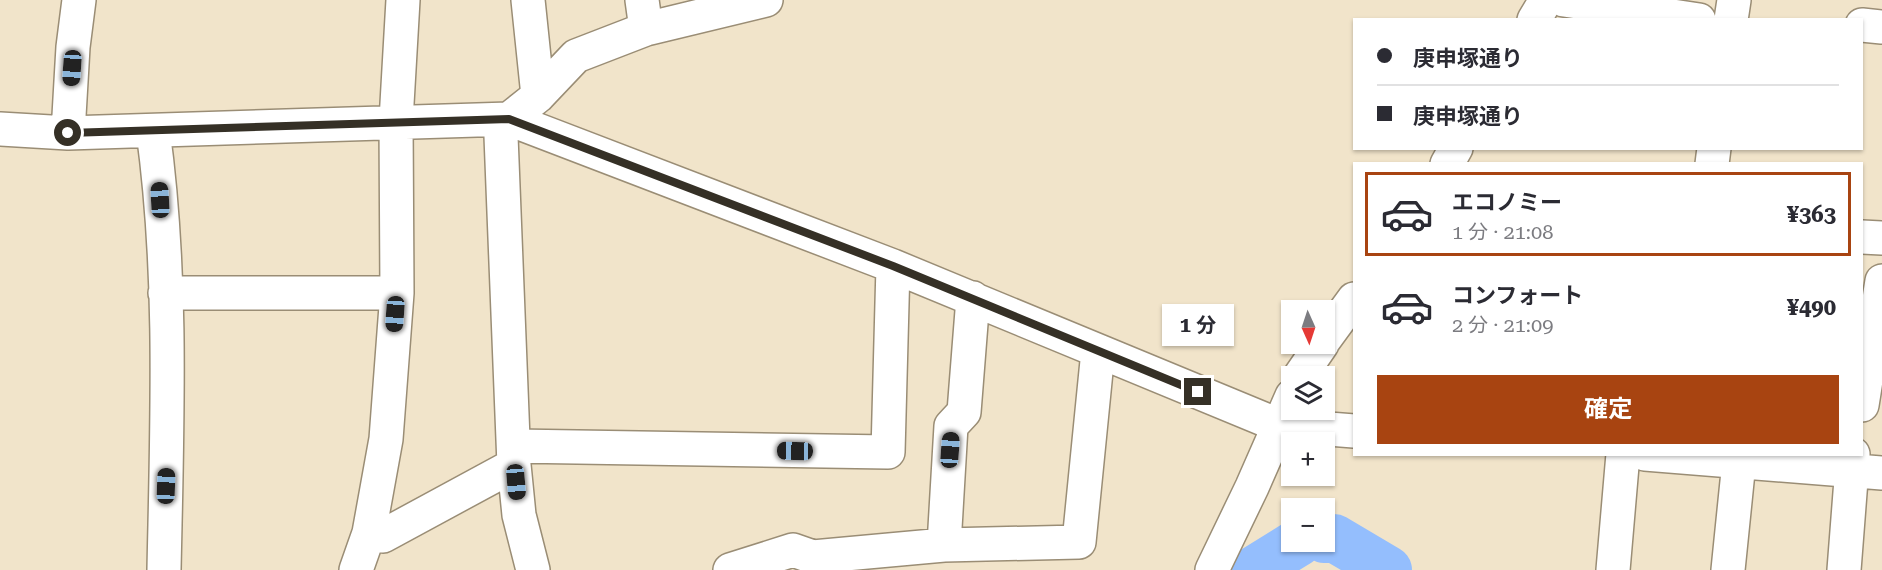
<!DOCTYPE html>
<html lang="ja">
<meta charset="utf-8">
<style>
:root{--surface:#fff;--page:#f7f7f7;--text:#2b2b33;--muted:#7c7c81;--line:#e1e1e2;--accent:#a84411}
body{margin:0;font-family:"Roboto Serif","Noto Sans JP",serif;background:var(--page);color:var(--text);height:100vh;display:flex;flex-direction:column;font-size:22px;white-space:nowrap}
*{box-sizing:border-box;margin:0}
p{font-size:20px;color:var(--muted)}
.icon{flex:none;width:33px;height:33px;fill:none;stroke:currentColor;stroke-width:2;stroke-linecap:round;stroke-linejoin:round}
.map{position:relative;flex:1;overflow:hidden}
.details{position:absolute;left:1353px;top:162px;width:510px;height:294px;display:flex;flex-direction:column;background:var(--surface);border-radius:0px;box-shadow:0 2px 4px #0004}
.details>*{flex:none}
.guide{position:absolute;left:1353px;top:18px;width:510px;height:132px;border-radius:0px;box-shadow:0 2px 4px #0004;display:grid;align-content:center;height:132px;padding:0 24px;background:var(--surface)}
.needle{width:39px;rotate:177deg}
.controls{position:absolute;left:1281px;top:300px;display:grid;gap:12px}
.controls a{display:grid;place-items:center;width:54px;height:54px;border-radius:0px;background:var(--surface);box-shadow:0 2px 4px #0004;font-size:30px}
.end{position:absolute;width:27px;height:27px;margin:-14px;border:8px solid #353026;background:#fff;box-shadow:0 0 0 3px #fff}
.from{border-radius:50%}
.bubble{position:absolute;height:42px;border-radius:0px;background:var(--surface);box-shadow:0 2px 4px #0004;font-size:20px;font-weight:700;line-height:42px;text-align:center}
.car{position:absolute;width:18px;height:36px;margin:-18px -9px;border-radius:8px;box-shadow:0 0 4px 2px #0007;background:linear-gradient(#222 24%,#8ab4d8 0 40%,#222 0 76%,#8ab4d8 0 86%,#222 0)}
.guide b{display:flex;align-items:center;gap:21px;height:57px;font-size:22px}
.guide b+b{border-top:2px solid var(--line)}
.guide i{width:15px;height:15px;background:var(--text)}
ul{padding:10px 0 0;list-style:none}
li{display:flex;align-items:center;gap:18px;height:84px;margin:0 12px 9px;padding:0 12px;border:3px solid transparent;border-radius:0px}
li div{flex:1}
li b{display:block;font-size:22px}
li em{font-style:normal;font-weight:700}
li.selected{border-color:var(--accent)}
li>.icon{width:54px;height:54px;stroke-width:1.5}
.action{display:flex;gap:12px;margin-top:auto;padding:12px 24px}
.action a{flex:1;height:69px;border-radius:0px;background:var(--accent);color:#fff;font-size:24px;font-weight:700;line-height:69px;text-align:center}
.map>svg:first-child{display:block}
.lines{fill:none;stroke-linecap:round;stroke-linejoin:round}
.river{stroke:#94befd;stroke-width:48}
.minor-casing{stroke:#9a8d75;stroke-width:36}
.minor{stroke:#fff;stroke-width:33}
.route{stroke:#353026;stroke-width:8}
</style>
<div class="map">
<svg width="1882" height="570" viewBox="0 0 1882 570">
<rect width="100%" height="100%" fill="#f1e4ca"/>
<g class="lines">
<path class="river" d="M 1324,539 L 1334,538 L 1388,570
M 1254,570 L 1299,542"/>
<defs>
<path id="minor" d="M 528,0 L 538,96
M 642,0 L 646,29
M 1564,0 L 1699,20
M 1534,20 L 1546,0
M 1731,20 L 1734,0
M 1862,25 L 1882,27
M 0,129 L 68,133 L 509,119 L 893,266 L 1278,425 L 1354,431
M 153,131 C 173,276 167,424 164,570
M 68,133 L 73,47 L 79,0
M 1447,164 L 1456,148
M 1712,164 L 1714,148
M 1862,237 L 1882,238
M 165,293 L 397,293
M 1324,340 L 1354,299
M 1300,376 L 1322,344
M 1862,405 L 1882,281
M 515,446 L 888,452 L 893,266
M 1645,454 L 1882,473
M 369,533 L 383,536 L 514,465
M 944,545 L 951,426 L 964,412 L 973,298
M 356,570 L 369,533 L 386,439 L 397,293 L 396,121 L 403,0
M 533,570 L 519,515 L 514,465 L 501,136 L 509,119 L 538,96 L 576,56 L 646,29 L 766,0
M 730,570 L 793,550 L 813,557 L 944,545 L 1079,542 L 1098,351
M 1212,570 L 1252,487 L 1292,396
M 1613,570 L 1623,454
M 1728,570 L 1739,462
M 1844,570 L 1853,454"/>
</defs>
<use href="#minor" class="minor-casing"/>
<use href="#minor" class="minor"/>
</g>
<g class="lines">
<path class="route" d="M 68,133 L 509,119 L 893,266 L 1198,392"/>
</g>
</svg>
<div class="controls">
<a><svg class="needle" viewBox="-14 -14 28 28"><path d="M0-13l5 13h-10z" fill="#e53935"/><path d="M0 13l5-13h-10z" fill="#7c7c81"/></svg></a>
<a><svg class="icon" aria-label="layers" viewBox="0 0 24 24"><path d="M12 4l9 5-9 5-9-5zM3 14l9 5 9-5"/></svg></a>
<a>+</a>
<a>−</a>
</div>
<i class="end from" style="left:68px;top:133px"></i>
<i class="end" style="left:1198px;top:392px"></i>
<div class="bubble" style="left:1162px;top:304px;width:72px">1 分</div>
<i class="car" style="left:72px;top:68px;rotate:184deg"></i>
<i class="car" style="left:160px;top:200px;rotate:357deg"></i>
<i class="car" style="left:395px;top:314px;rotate:184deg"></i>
<i class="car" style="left:950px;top:450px;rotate:4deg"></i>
<i class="car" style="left:795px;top:451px;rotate:271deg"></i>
<i class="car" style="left:516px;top:482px;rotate:175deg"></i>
<i class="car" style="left:166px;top:486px;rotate:2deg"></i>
<div class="guide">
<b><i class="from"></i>庚申塚通り</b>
<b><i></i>庚申塚通り</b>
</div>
<section class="details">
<ul>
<li class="selected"><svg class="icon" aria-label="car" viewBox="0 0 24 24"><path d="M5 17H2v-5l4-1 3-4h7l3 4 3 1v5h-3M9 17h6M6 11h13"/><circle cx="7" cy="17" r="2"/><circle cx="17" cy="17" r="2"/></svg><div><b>エコノミー</b><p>1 分 · 21:08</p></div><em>¥363</em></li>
<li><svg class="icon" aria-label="car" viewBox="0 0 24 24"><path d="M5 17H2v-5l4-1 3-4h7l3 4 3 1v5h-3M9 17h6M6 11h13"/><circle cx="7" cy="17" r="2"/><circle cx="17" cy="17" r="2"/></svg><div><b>コンフォート</b><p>2 分 · 21:09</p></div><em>¥490</em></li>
</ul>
<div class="action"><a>確定</a></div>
</section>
</div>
